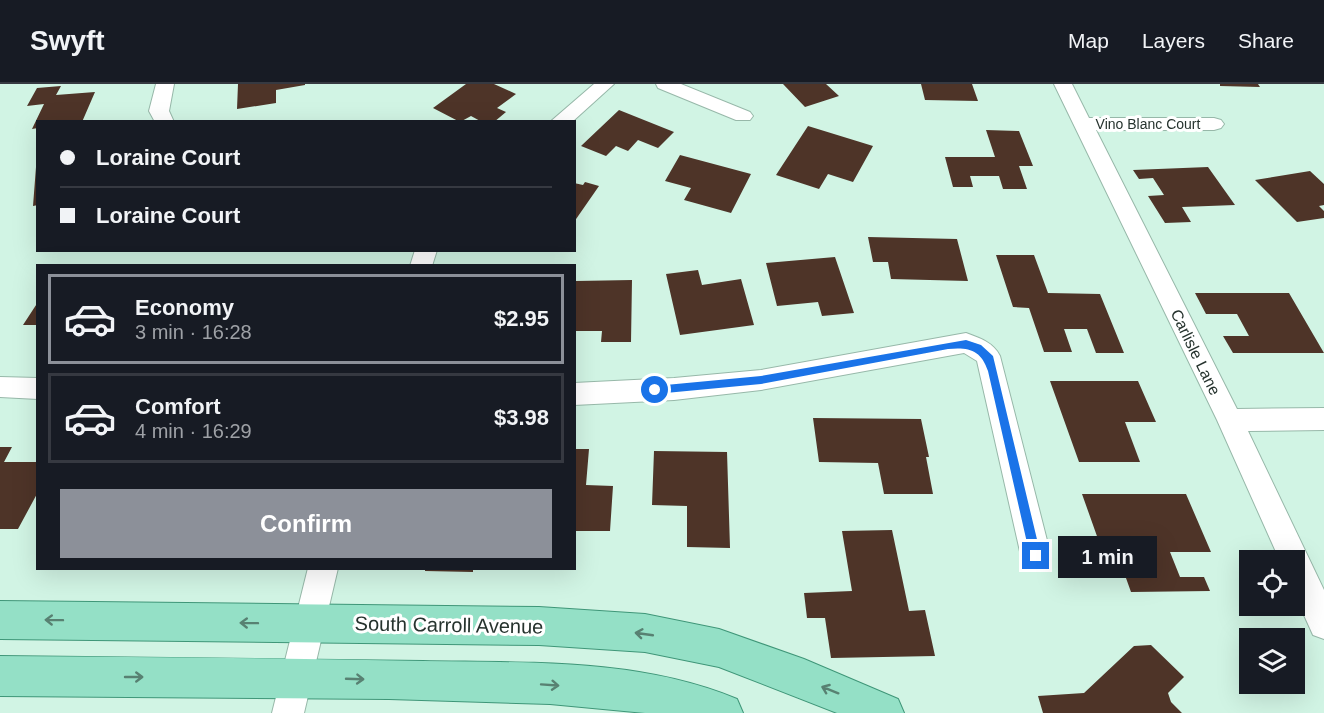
<!DOCTYPE html>
<meta charset="utf-8">
<style>
:root{--surface:#171b24;--page:#242831;--text:#f1f3f6;--muted:#9ea1a6;--line:#363941;--accent:#8c9099}
body{margin:0;font-family:Arial,sans-serif;background:var(--page);color:var(--text);height:100vh;display:flex;flex-direction:column;font-size:22px;white-space:nowrap}
*{box-sizing:border-box;margin:0}
p{font-size:20px;color:var(--muted)}
.icon{flex:none;width:33px;height:33px;fill:none;stroke:currentColor;stroke-width:2;stroke-linecap:round;stroke-linejoin:round}
.map{position:relative;flex:1;overflow:hidden}
.panel{position:absolute;left:36px;top:180px;width:540px;height:306px;display:flex;flex-direction:column;background:var(--surface);border-radius:0px;box-shadow:0 6px 24px #0002}
.panel>*{flex:none}
.top-card{position:absolute;left:36px;top:36px;width:540px;height:132px;border-radius:0px;box-shadow:0 6px 24px #0002;display:grid;align-content:center;height:132px;padding:0 24px;background:var(--surface)}
.controls{position:absolute;left:1239px;top:466px;display:grid;gap:12px}
.controls a{display:grid;place-items:center;width:66px;height:66px;border-radius:0px;background:var(--surface);box-shadow:0 6px 24px #0002;font-size:30px}
.end{position:absolute;width:27px;height:27px;margin:-14px;border:8px solid #1a73e8;background:#fff;box-shadow:0 0 0 3px #fff}
.from{border-radius:50%}
.bubble{position:absolute;height:42px;border-radius:0px;background:var(--surface);box-shadow:0 6px 24px #0002;font-size:20px;font-weight:600;line-height:42px;text-align:center}
.top-card b{display:flex;align-items:center;gap:21px;height:57px;font-size:22px}
.top-card b+b{border-top:2px solid var(--line)}
.top-card i{width:15px;height:15px;background:var(--text)}
ul{padding:10px 0 0;list-style:none}
li{display:flex;align-items:center;gap:18px;height:90px;margin:0 12px 9px;padding:0 12px;border:3px solid var(--line);border-radius:0px}
li div{flex:1}
li b{display:block;font-size:22px}
li em{font-style:normal;font-weight:600}
li.on{border-color:var(--accent)}
li>.icon{width:54px;height:54px;stroke-width:1.5}
.button{display:flex;gap:12px;margin-top:auto;padding:12px 24px}
.button a{flex:1;height:69px;border-radius:0px;background:var(--accent);color:#fff;font-size:24px;font-weight:600;line-height:69px;text-align:center}
header{display:flex;align-items:center;gap:36px;box-sizing:border-box;height:84px;padding:0 30px;background:var(--surface);border-bottom:2px solid var(--line)}
header strong{font-size:28px}
nav{display:flex;gap:33px;margin-inline-start:auto;font-size:21px}
.map>svg:first-child{display:block}
.building{fill:#4e3428}
.lines{fill:none;stroke-linecap:round;stroke-linejoin:round}
.minor-casing{stroke:#97b8a9;stroke-width:2}
.major-casing{stroke:#3f9678;stroke-width:2}
.minor{fill:#fff;fill-rule:evenodd}
.major{fill:#94e0c6;fill-rule:evenodd}
.oneway{stroke:#588172}
.route{fill:#1a73e8}
.labels{text-anchor:middle;stroke-width:6;stroke-linejoin:round;paint-order:stroke}
.far-street-label{font-size:14px;fill:#26332e;stroke:#fff}
.street-label{font-size:16px;fill:#26332e;stroke:#fff}
.near-street-label{font-size:20px;fill:#26332e;stroke:#fff}
</style>
<header>
<strong>Swyft</strong>
<nav><a>Map</a><a>Layers</a><a>Share</a></nav>
</header>
<div class="map">
<svg width="1324" height="629" viewBox="0 0 1324 629">
<rect width="100%" height="100%" fill="#d1f4e4"/>
<path class="building" d="M 238,0 L 305,0 L 305,1 L 276,6 L 276,19 L 237,25 Z
M 466,0 L 494,0 L 516,10 L 497,24 L 506,28 L 494,38 L 482,38 L 471,32 L 460,38 L 433,24 Z
M 783,0 L 826,0 L 839,12 L 805,23 Z
M 921,0 L 972,0 L 978,17 L 925,16 Z
M 1220,0 L 1258,0 L 1260,3 L 1220,2 Z
M 61,2 L 56,11 L 95,8 L 82,38 L 38,38 L 38,44 L 32,45 L 44,20 L 27,22 L 37,4 Z
M 619,26 L 674,48 L 658,64 L 638,56 L 628,67 L 616,62 L 606,72 L 581,62 Z
M 808,42 L 873,62 L 853,98 L 828,90 L 819,105 L 776,91 Z
M 986,46 L 1019,47 L 1033,82 L 1019,82 L 1027,105 L 1003,105 L 999,92 L 970,92 L 973,103 L 953,103 L 945,73 L 995,73 Z
M 680,71 L 751,90 L 731,129 L 684,116 L 691,104 L 665,97 Z
M 36,83 L 38,121 L 33,122 Z
M 1208,83 L 1235,121 L 1182,123 L 1191,138 L 1165,139 L 1148,112 L 1164,111 L 1153,94 L 1139,95 L 1133,86 Z
M 1310,87 L 1324,100 L 1324,121 L 1319,122 L 1324,127 L 1324,134 L 1297,138 L 1255,96 Z
M 585,98 L 599,102 L 574,138 L 574,99 L 583,101 Z
M 868,153 L 957,155 L 968,197 L 891,195 L 888,178 L 873,178 Z
M 996,171 L 1034,171 L 1048,209 L 1100,210 L 1124,269 L 1096,269 L 1087,245 L 1064,245 L 1072,268 L 1044,268 L 1029,224 L 1013,223 Z
M 835,173 L 854,229 L 822,232 L 818,218 L 777,222 L 766,179 Z
M 698,186 L 702,201 L 741,195 L 754,241 L 680,251 L 666,190 Z
M 632,196 L 631,258 L 601,258 L 602,247 L 574,247 L 576,197 Z
M 1195,209 L 1289,209 L 1324,269 L 1233,269 L 1223,252 L 1249,252 L 1237,230 L 1206,230 Z
M 38,218 L 38,241 L 23,241 Z
M 1050,297 L 1138,297 L 1156,338 L 1125,338 L 1140,378 L 1079,378 Z
M 813,334 L 921,335 L 929,373 L 926,373 L 933,410 L 884,410 L 878,379 L 819,378 Z
M 0,363 L 12,363 L 4,378 L 38,378 L 38,408 L 18,445 L 0,445 Z
M 574,365 L 589,365 L 586,401 L 613,402 L 610,447 L 574,447 Z
M 654,367 L 727,368 L 730,464 L 687,463 L 687,422 L 652,421 Z
M 1082,410 L 1186,410 L 1211,468 L 1170,468 L 1180,493 L 1204,493 L 1210,507 L 1131,508 L 1112,455 L 1098,455 Z
M 892,446 L 909,527 L 925,526 L 935,572 L 831,574 L 825,534 L 807,534 L 804,509 L 852,507 L 842,447 Z
M 425,484 L 473,484 L 473,488 L 425,487 Z
M 1151,561 L 1184,593 L 1168,609 L 1171,618 L 1182,629 L 1043,629 L 1038,612 L 1084,609 L 1134,562 Z"/>
<g class="lines">
<defs>
<path id="minor" d="M 156,0 L 174,0 L 169,27 L 174,38 L 155,38 L 149,27 Z
M 594,0 L 614,0 L 572,38 L 550,38 Z
M 656,0 L 681,0 L 750,28 L 753,32 L 750,36 L 736,36 L 658,4 Z
M 1054,0 L 1072,0 L 1089,34 L 1214,34 L 1221,36 L 1224,40 L 1221,44 L 1214,46 L 1096,46 L 1237,325 L 1324,324 L 1324,346 L 1248,347 L 1324,506 L 1324,555 L 1313,551 L 1294,509 L 1294,477 L 1280,477 L 1217,336 Z
M 415,166 L 437,166 L 432,182 L 410,182 Z
M 966,249 C 980,254 994,259 1000,272 L 1051,472 L 1046,482 L 1036,486 L 1026,482 L 1021,472 L 977,277 L 964,269 L 761,306 L 674,316 L 574,321 L 574,299 L 674,294 L 761,286 Z
M 0,293 L 38,294 L 38,315 L 0,313 Z
M 308,484 L 338,484 L 304,629 L 272,629 Z"/>
<path id="major" d="M 0,517 L 539,523 L 645,530 L 719,545 L 804,575 L 898,615 L 904,629 L 837,629 L 719,583 L 645,568 L 539,561 L 0,555 Z
M 0,572 C 141,573 282,574 423,577 C 527,579 639,574 737,615 L 743,629 L 645,629 L 550,620 L 389,615 L 0,612 Z"/>
</defs>
<use href="#minor" class="minor-casing"/>
<use href="#major" class="major-casing"/>
<use href="#minor" class="minor"/>
<use href="#major" class="major"/>
</g>
<defs><path id="oneway-shaft" d="M-6 0H5M1.5-3L5.5 0L1.5 3" fill="none" stroke-width="1.6" stroke-linecap="round" stroke-linejoin="round" transform="scale(1.5)"/></defs>
<g class="oneway">
<use href="#oneway-shaft" transform="translate(54 536) rotate(-179)"/>
<use href="#oneway-shaft" transform="translate(249 539) rotate(-179)"/>
<use href="#oneway-shaft" transform="translate(644 550) rotate(-172)"/>
<use href="#oneway-shaft" transform="translate(134 593)"/>
<use href="#oneway-shaft" transform="translate(355 595) rotate(2)"/>
<use href="#oneway-shaft" transform="translate(550 601) rotate(4)"/>
<use href="#oneway-shaft" transform="translate(830 606) rotate(-158)"/>
</g>
<path class="route" d="M 966,256 L 981,261 L 993,272 L 1041,472 L 1036,477 L 1030,472 L 988,287 C 981,266 969,263 948,265 L 761,300 L 655,310 L 650,306 L 655,302 L 761,292 Z"/>
<g class="labels">
<g class="far-street-label">
<text x="1148" y="45">Vino Blanc Court</text>
</g>
<g class="street-label">
<text transform="translate(1196 268) rotate(64)" y="6">Carlisle Lane</text>
</g>
<g class="near-street-label">
<text transform="translate(449 541) rotate(1)" y="7">South Carroll Avenue</text>
</g>
</g>
</svg>
<div class="controls">
<a><svg class="icon" aria-label="locate" viewBox="0 0 24 24"><circle cx="12" cy="12" r="6"/><path d="M12 2v4M12 18v4M2 12h4M18 12h4"/></svg></a>
<a><svg class="icon" aria-label="layers" viewBox="0 0 24 24"><path d="M12 4l9 5-9 5-9-5zM3 14l9 5 9-5"/></svg></a>
</div>
<i class="end from" style="left:655px;top:306px"></i>
<i class="end" style="left:1036px;top:472px"></i>
<div class="bubble" style="left:1058px;top:452px;width:99px">1 min</div>
<div class="top-card">
<b><i class="from"></i>Loraine Court</b>
<b><i></i>Loraine Court</b>
</div>
<section class="panel">
<ul>
<li class="on"><svg class="icon" aria-label="car" viewBox="0 0 24 24"><path d="M5 17H2v-5l4-1 3-4h7l3 4 3 1v5h-3M9 17h6M6 11h13"/><circle cx="7" cy="17" r="2"/><circle cx="17" cy="17" r="2"/></svg><div><b>Economy</b><p>3 min · 16:28</p></div><em>$2.95</em></li>
<li><svg class="icon" aria-label="car" viewBox="0 0 24 24"><path d="M5 17H2v-5l4-1 3-4h7l3 4 3 1v5h-3M9 17h6M6 11h13"/><circle cx="7" cy="17" r="2"/><circle cx="17" cy="17" r="2"/></svg><div><b>Comfort</b><p>4 min · 16:29</p></div><em>$3.98</em></li>
</ul>
<div class="button"><a>Confirm</a></div>
</section>
</div>
